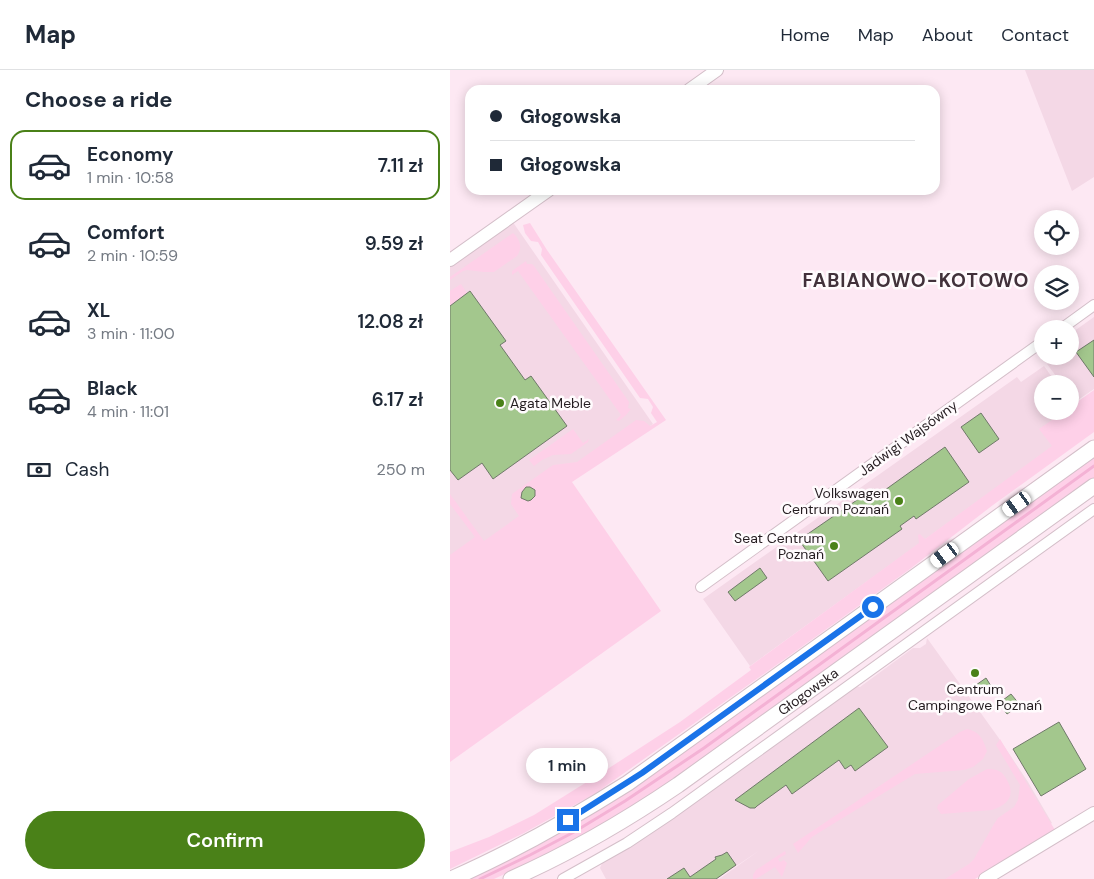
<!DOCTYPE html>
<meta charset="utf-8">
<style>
:root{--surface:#fff;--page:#f2f2f3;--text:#1f2937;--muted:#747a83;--line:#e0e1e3;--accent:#4a8118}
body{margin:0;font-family:"DM Sans",sans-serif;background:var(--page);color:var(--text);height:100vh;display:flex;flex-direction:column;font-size:19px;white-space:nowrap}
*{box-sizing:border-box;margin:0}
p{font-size:16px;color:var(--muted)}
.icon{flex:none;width:28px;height:28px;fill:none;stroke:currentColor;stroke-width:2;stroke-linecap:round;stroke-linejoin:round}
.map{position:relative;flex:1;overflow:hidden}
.sheet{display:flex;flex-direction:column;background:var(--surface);width:450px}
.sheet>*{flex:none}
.banner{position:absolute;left:15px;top:15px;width:475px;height:110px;border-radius:15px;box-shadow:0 2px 12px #0003;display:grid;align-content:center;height:110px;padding:0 25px;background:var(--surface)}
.buttons{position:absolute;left:584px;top:140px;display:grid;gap:10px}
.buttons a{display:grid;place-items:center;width:45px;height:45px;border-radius:50%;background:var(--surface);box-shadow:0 2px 12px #0003;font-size:25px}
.end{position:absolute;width:22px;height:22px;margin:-11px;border:6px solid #1a73e8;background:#fff;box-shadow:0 0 0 2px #fff}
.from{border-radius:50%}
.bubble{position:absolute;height:35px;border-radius:18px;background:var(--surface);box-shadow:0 2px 12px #0003;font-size:16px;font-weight:600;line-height:35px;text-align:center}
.car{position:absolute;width:15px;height:30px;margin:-15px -8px;border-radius:6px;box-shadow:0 0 4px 1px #0007;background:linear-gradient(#fff 24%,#345 0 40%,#fff 0 76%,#345 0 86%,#fff 0)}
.banner b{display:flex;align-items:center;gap:18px;height:48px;font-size:19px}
.banner b+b{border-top:1px solid var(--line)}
.banner i{width:12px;height:12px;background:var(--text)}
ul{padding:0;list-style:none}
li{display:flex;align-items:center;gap:15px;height:70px;margin:0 10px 8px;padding:0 15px;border:2px solid transparent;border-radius:15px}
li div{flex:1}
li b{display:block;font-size:19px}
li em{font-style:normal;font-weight:600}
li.selected{border-color:var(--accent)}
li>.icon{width:45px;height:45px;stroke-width:1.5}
h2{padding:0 25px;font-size:22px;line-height:60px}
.pay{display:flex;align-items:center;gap:12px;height:55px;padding:0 25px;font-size:19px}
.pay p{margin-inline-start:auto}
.button{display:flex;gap:10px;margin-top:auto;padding:10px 25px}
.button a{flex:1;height:58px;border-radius:30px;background:var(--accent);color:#fff;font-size:20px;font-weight:600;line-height:58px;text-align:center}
header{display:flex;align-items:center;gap:30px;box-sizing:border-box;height:70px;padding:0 25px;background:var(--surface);border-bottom:1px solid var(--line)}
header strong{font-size:24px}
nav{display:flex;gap:28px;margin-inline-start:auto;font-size:18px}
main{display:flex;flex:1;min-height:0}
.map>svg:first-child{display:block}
.built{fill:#f4d8e6}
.green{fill:#fed0e8}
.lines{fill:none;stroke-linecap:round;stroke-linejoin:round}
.stream{stroke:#f4b2d5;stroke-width:3}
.building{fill:#a3c78d;stroke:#6f7969}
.minor-casing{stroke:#d4bfc9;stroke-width:12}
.tertiary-casing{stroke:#d4bfc9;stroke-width:14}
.secondary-casing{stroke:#d4bfc9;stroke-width:17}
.minor{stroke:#fff;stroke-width:10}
.tertiary{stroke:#fff;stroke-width:12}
.secondary{stroke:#fff;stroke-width:15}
.route{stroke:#1a73e8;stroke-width:6}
.poi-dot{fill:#4a8118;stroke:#fffbfd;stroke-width:2}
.labels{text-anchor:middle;stroke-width:5;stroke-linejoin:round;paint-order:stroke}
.poi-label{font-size:14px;fill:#251d21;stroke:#fffbfd;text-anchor:end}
.street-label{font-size:14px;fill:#251d21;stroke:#fffbfd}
.district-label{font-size:19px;font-weight:bold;letter-spacing:1px;fill:#42323b;stroke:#fffbfd}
</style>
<header>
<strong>Map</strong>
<nav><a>Home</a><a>Map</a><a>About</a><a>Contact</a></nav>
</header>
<main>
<section class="sheet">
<h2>Choose a ride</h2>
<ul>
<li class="selected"><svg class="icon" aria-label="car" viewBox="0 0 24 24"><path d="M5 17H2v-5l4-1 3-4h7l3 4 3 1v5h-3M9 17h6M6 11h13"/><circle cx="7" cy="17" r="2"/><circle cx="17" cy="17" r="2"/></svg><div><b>Economy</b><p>1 min · 10:58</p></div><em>7.11 zł</em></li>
<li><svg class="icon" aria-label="car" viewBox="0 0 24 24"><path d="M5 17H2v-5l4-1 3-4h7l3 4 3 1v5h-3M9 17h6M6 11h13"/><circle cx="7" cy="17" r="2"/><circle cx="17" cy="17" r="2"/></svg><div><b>Comfort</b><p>2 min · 10:59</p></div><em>9.59 zł</em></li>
<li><svg class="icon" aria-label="car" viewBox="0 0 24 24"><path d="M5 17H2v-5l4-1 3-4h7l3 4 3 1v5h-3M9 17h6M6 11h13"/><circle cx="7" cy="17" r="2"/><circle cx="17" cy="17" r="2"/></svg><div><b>XL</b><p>3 min · 11:00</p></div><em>12.08 zł</em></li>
<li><svg class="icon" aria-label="car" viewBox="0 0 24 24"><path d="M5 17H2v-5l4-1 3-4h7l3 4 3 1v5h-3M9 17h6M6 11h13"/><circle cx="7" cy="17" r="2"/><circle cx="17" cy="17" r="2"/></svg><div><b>Black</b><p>4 min · 11:01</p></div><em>6.17 zł</em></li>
</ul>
<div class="pay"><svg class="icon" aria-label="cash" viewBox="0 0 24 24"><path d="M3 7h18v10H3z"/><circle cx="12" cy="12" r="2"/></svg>Cash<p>250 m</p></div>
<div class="button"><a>Confirm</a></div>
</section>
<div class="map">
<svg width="644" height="809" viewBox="0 0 644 809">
<rect width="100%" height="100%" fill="#fde8f3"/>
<path class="built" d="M 575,0 L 644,0 L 644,107 L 622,121 Z
M 60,148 L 203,354 L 0,497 L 0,191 Z
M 644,247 L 644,319 L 625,332 L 620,325 L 620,314 L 612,314 L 597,294 L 603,289 L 603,286 L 620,286 L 620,264 Z
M 594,296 L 607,314 L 592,314 L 592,341 L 620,341 L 620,331 L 636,353 L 300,596 L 253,529 L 567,307 L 571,312 Z
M 477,568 L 548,667 L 578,712 L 602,753 L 509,809 L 269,809 L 310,780 L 267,809 L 156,809 L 150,798 L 153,791 L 209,758 L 405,616 L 410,617 L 463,578 L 470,578 L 476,574 Z"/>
<path class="green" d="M 80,153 L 97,180 L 216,350 L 122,412 L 211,541 L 0,692 L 0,485 L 25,467 L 0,434 L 0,424 L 34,471 L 69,446 L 61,434 L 62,424 L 103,395 L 127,392 L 186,350 L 194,351 L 200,356 L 207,352 L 201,343 L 203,337 L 198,329 L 190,328 L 91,185 L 92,179 L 88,172 L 81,171 L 75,163 L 73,155 Z
M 63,163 C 70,169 73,178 67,186 L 44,202 L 34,202 L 17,200 L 13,201 L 0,210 L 0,207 Z
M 76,191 L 77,194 L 82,194 L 84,196 L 179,332 L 178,338 L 181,339 L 176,345 L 169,351 L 166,350 L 171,345 L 68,201 L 62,205 L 62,201 Z
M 11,214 L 17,223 L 0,236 L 0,221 Z
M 644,320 L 644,362 L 543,435 L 460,499 L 339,586 L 146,723 L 74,763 L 0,799 L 0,782 L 39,767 L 84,745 L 156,700 L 230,652 L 301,600 L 299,597 L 469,473 L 468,465 L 470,464 L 475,469 L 602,376 L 589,359 L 615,341 L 620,341 L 620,337 Z
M 123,359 L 133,373 L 139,369 L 138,372 L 121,384 L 103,385 L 92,390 L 84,396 L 79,390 Z
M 644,386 L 644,408 L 294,661 L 205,722 L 165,747 L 106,780 L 72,796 L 44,809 L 18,809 L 89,775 L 118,759 L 162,732 L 253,668 Z
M 517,659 C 530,662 533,669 537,681 L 533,689 L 523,697 L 514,700 L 465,704 L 378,757 L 362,767 L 348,783 L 343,774 L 510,662 Z
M 550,669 L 605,760 L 525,809 L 495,809 L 519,794 L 524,789 L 544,754 L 548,748 L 564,737 L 568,730 L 570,715 L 546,675 Z
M 537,699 C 548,699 552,701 557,710 C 566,726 557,735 542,740 L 491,744 L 487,738 L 488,735 L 519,709 Z
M 335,781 L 336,784 L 328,789 L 330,792 L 334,790 L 337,793 L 332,807 L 325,797 L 306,809 L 303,809 L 303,805 L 306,800 Z"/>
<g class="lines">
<path class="stream" d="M 30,809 L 80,785 L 124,762 L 175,731 L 254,678 L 644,396"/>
</g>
<path class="building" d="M 20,221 L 56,271 L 50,275 L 75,310 L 81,306 L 117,356 L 43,409 L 32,393 L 8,410 L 0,400 L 0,236 Z
M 644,270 L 644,307 L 626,282 Z
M 531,343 L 549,369 L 529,383 L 511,357 Z
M 495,377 L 519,412 L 466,449 L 464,446 L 450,456 L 452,459 L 378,511 L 349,470 L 423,419 L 428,425 Z
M 76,417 L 80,417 L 85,420 L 85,426 L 81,430 L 78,431 L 71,428 L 72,422 Z
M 310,498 L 317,508 L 285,531 L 278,522 Z
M 536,608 L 541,616 L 532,622 L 526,615 Z
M 561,624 L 570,635 L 557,644 L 549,633 Z
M 409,638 L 438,677 L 405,701 L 401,695 L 395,699 L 389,690 L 342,724 L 336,715 L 307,736 L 305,738 L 300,738 L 285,730 Z
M 609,652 L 636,699 L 591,726 L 563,679 Z
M 277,782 L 286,795 L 266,809 L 217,809 L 234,798 L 240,807 L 266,789 L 265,787 L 272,785 Z"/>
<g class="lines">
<defs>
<path id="minor" d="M 611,259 L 644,235
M 251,517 L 592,272
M 113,809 L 177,773 L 222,743 L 644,439"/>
<path id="tertiary" d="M 239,20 L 267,0
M 0,190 L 99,120
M 535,809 L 644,743"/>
<g id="secondary">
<path d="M 1,809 C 63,782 121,749 178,713 L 644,378"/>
<path id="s1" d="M 61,809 C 120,783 175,751 228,715 L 644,416"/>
</g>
</defs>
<use href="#minor" class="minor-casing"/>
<use href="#tertiary" class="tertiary-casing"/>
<use href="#secondary" class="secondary-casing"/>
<use href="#minor" class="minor"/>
<use href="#tertiary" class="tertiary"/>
<use href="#secondary" class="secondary"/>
</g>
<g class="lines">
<path class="route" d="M 118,750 L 192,703 L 423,537"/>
</g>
<g class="poi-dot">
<circle cx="50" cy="333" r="5"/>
<circle cx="449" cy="431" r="5"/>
<circle cx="384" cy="476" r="5"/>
<circle cx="525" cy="603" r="5"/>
</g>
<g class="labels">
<g class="poi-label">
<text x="60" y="338" text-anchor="start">Agata Meble</text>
<text x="439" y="428">Volkswagen<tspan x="439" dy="16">Centrum Poznań</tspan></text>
<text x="374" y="473">Seat Centrum<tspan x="374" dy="16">Poznań</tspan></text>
<text x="525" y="624" text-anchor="middle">Centrum<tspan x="525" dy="16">Campingowe Poznań</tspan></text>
</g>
<g class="street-label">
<text transform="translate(458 368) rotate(-36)" y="5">Jadwigi Wajsówny</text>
<text dy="5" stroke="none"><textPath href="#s1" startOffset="352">Głogowska</textPath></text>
</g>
<g class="district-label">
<text x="466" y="217">FABIANOWO-KOTOWO</text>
</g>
</g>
</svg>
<div class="buttons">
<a><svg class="icon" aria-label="locate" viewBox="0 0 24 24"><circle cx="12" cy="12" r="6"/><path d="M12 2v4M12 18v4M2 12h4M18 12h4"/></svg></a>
<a><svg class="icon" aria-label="layers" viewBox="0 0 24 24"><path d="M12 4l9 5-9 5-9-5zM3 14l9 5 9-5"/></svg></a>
<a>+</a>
<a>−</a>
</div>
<i class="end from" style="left:423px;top:537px"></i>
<i class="end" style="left:118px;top:750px"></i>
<div class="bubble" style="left:76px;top:678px;width:82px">1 min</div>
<i class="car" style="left:567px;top:434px;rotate:235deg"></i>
<i class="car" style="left:495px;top:485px;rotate:234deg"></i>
<div class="banner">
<b><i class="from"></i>Głogowska</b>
<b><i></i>Głogowska</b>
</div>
</div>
</main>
